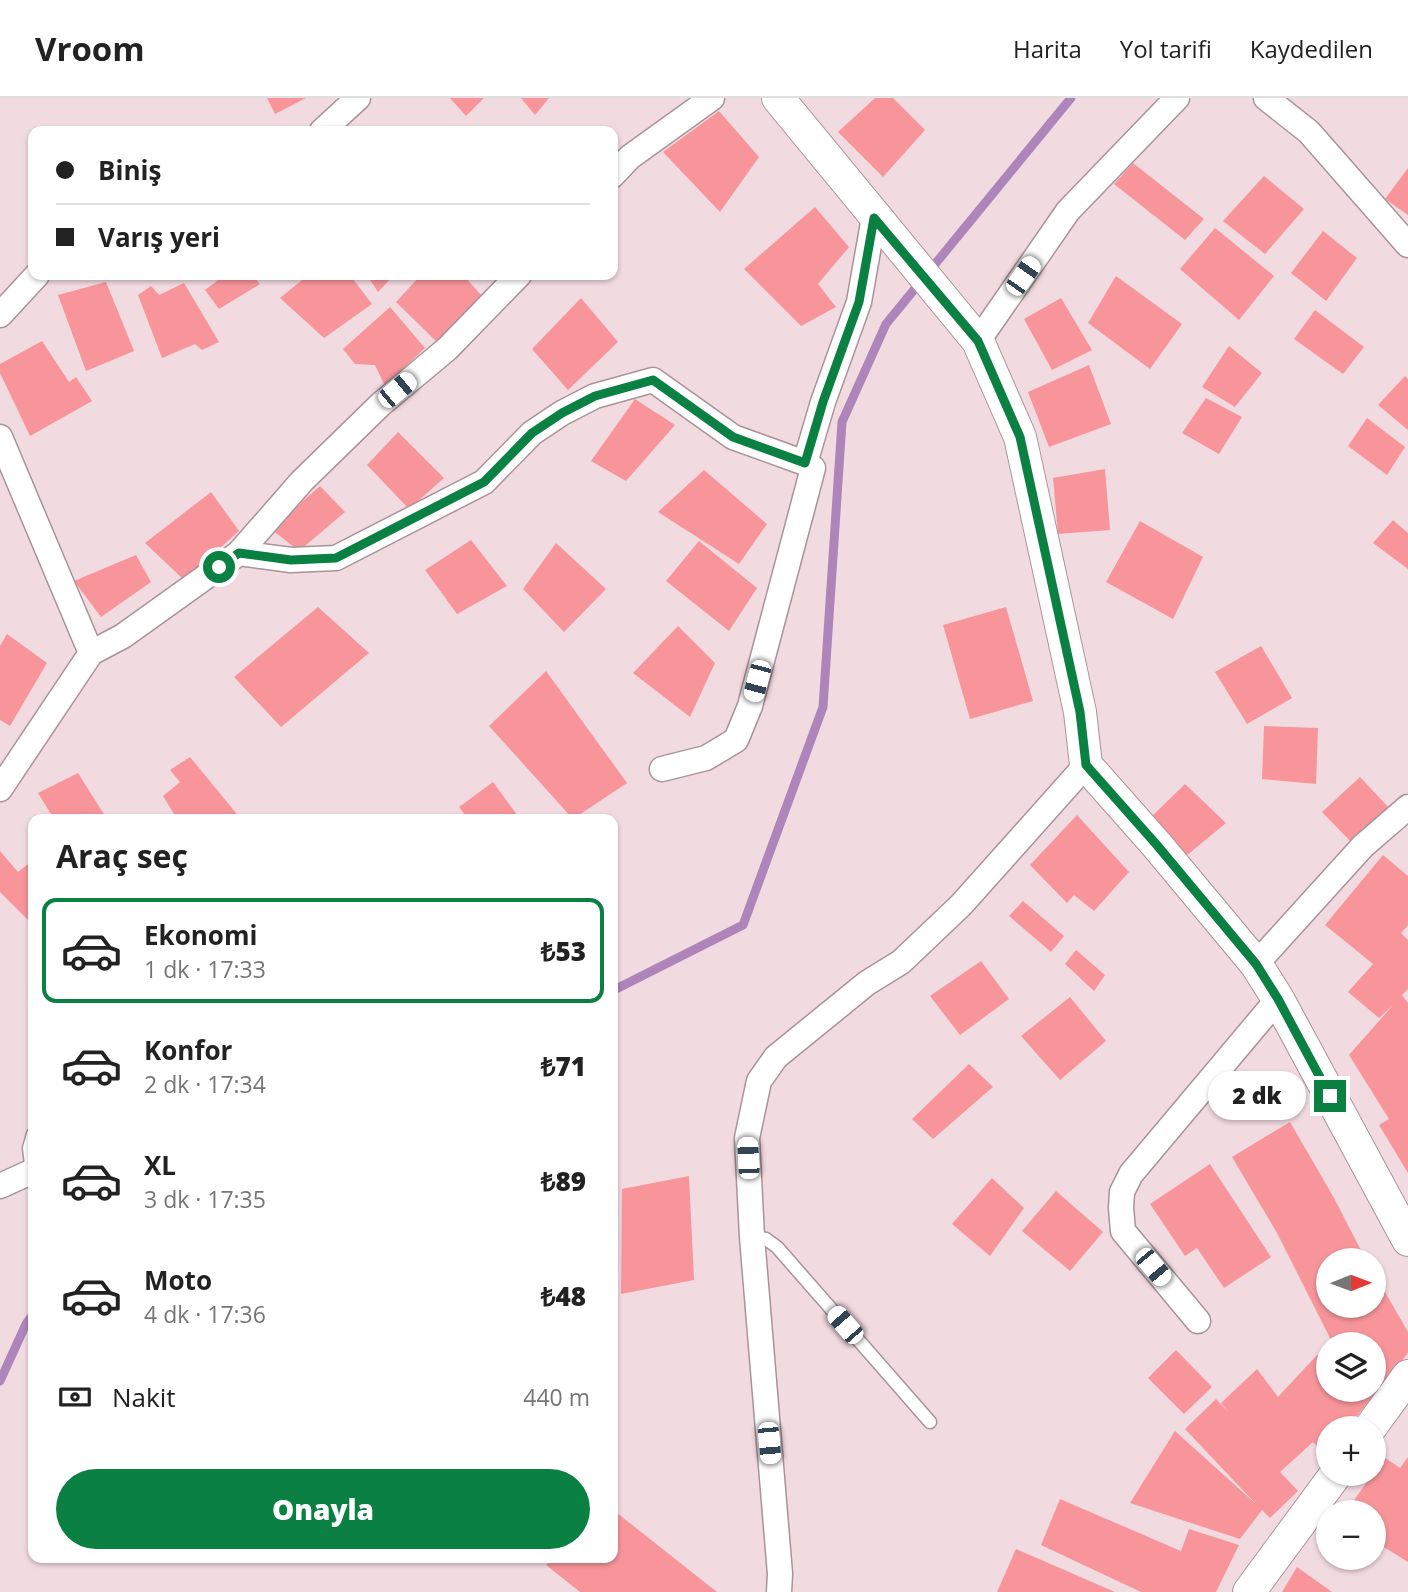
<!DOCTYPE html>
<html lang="tr">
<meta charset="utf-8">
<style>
:root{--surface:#fff;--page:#f6f6f6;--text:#222;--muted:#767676;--line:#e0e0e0;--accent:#0b8043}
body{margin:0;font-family:"Open Sans",sans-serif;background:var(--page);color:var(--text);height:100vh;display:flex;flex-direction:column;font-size:26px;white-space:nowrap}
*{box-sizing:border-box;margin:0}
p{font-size:23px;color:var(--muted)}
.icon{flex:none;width:38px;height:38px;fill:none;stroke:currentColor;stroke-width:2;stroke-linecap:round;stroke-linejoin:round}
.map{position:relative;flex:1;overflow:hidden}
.side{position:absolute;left:28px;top:716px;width:590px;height:749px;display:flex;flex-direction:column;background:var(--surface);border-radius:14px;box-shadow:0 2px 5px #0004}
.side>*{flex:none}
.banner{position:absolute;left:28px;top:28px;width:590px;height:154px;border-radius:14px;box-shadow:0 2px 5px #0004;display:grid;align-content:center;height:154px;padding:0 28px;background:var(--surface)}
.needle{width:46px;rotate:89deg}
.fabs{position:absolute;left:1316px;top:1150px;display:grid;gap:14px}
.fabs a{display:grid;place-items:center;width:70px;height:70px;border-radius:50%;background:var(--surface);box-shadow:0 2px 5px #0004;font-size:35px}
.end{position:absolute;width:32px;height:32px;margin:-16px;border:9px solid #0b8043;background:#fff;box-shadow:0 0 0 4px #fff}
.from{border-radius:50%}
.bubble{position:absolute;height:49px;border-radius:24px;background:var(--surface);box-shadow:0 2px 5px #0004;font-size:23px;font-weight:800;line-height:49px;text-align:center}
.car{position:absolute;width:21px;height:42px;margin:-21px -10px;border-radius:9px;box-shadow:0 0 5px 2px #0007;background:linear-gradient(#fff 24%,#345 0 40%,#fff 0 76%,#345 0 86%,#fff 0)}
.banner b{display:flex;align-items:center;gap:24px;height:66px;font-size:26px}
.banner b+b{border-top:2px solid var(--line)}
.banner i{width:18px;height:18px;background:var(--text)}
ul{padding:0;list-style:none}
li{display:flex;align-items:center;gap:21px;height:105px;margin:0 14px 10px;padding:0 14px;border:4px solid transparent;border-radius:14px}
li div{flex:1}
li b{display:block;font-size:26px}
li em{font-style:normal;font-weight:800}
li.current{border-color:var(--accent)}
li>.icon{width:63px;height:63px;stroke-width:1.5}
h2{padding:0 28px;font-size:32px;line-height:84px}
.pay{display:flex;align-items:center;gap:18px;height:77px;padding:0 28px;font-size:26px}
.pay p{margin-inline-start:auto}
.cta{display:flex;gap:14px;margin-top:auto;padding:14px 28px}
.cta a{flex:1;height:80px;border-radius:42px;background:var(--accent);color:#fff;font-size:28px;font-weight:800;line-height:80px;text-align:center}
header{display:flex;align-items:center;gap:42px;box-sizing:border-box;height:98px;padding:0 35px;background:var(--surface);border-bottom:2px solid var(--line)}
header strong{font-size:33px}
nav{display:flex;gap:38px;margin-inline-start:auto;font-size:24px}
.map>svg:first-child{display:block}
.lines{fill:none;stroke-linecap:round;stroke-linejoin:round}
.stream{stroke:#ae85bb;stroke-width:9}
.building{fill:#f8959b}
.service-casing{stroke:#a9939a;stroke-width:15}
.minor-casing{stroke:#a9939a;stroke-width:27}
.tertiary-casing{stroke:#a9939a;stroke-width:34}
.service{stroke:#fff;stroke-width:12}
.minor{stroke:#fff;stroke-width:24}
.tertiary{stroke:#fff;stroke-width:32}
.route{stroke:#0b8043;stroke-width:9}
</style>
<header>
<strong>Vroom</strong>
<nav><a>Harita</a><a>Yol tarifi</a><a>Kaydedilen</a></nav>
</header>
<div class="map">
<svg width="1408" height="1494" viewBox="0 0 1408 1494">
<rect width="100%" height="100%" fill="#f2dae1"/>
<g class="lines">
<path class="stream" d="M 612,893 L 743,827 L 823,609 L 842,324 L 886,226 L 1071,0
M 0,1283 L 26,1226 L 33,1216"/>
</g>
<path class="building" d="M 267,0 L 306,0 L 275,16 Z
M 450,0 L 484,0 L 466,18 Z
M 521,0 L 549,0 L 535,17 Z
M 875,0 L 893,0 L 925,32 L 883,79 L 838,34 Z
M 719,13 L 759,59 L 720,114 L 663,54 Z
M 1133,65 L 1204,121 L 1185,142 L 1114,86 Z
M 1408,70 L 1408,117 L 1385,101 Z
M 1264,78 L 1304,111 L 1265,156 L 1223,123 Z
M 815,109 L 849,149 L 818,186 L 836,209 L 801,228 L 744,171 Z
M 1215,130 L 1274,178 L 1239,222 L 1180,171 Z
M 1323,133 L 1357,160 L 1326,203 L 1291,175 Z
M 225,177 L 252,177 L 260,186 L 219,211 L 205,192 Z
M 308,177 L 350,177 L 372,206 L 324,240 L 280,200 Z
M 367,177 L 394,177 L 378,194 Z
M 421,177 L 463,177 L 482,198 L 440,247 L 396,204 Z
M 1116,178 L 1182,226 L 1150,271 L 1088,225 Z
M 106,184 L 134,253 L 86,273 L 58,197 Z
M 184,185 L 219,244 L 202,252 L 195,246 L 162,260 L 138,197 L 151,188 L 159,197 Z
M 581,200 L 618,244 L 568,292 L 532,251 Z
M 1061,200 L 1092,252 L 1052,272 L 1024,221 Z
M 390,209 L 425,250 L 385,288 L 375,267 L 355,266 L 343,251 Z
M 1315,212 L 1364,249 L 1343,276 L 1294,241 Z
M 42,243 L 69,284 L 76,279 L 92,303 L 30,338 L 0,275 L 0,266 Z
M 1229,248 L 1262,275 L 1235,309 L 1202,289 Z
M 1089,267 L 1111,326 L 1049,349 L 1028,294 Z
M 1405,278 L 1408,281 L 1408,332 L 1378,307 Z
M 1206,300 L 1242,319 L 1219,356 L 1182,335 Z
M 635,301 L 675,327 L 626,383 L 591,363 Z
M 1367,320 L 1405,349 L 1387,377 L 1348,348 Z
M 398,334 L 444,380 L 409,411 L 367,367 Z
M 1105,371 L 1110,432 L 1058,436 L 1053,380 Z
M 704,372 L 767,426 L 739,466 L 658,414 Z
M 320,388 L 345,414 L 299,453 L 271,431 Z
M 211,394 L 239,433 L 184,482 L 145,445 Z
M 1393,422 L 1408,435 L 1408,471 L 1373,445 Z
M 1140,423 L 1203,459 L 1173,521 L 1106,484 Z
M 471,442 L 507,488 L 457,516 L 425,472 Z
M 699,443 L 757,490 L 729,533 L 666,483 Z
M 556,445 L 606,491 L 564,534 L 523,491 Z
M 136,457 L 151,484 L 101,519 L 74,483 Z
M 318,509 L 369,555 L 281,629 L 234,579 Z
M 1006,509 L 1033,603 L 970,621 L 943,527 Z
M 678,528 L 715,565 L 690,619 L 633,575 Z
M 7,536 L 47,565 L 10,628 L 0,622 L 0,548 Z
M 1261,548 L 1292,600 L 1247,626 L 1215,574 Z
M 546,573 L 627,685 L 573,721 L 489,628 Z
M 1264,628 L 1318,630 L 1316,686 L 1262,681 Z
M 190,659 L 241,721 L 177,721 L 163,698 L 180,684 L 170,672 Z
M 78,675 L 107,721 L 54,721 L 38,695 Z
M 1360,679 L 1389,710 L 1352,745 L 1322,714 Z
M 493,684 L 520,721 L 468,721 L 459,709 Z
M 1185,686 L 1226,725 L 1186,758 L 1147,723 Z
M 1077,717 L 1129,774 L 1094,813 L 1074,797 L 1067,805 L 1030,767 Z
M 0,753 L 18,774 L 33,762 L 33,827 L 0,794 Z
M 1383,757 L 1408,778 L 1408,827 L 1401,835 L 1408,842 L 1408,891 L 1402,897 L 1408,905 L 1408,1075 L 1379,1027 L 1389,1021 L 1349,957 L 1393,907 L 1379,920 L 1348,894 L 1373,866 L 1325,827 Z
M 1023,803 L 1064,838 L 1051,854 L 1009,818 Z
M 1076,852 L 1105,877 L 1094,893 L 1065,866 Z
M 981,863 L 1009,901 L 960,937 L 930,898 Z
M 1070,899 L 1106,943 L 1060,982 L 1021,938 Z
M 969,966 L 993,989 L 933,1041 L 912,1021 Z
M 1290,1024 L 1334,1100 L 1366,1162 L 1328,1162 L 1328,1208 L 1374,1208 L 1374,1175 L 1408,1234 L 1408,1255 L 1347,1330 L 1328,1330 L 1328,1352 L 1324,1357 L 1313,1344 L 1280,1374 L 1298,1393 L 1270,1420 L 1262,1412 L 1240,1441 L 1130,1405 L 1175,1333 L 1256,1406 L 1185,1331 L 1216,1301 L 1229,1315 L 1221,1305 L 1257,1271 L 1278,1299 L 1316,1258 L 1328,1250 L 1328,1292 L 1374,1292 L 1374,1246 L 1333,1246 L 1277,1135 L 1232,1059 Z
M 1210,1066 L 1271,1159 L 1224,1190 L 1197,1150 L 1185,1158 L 1150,1106 Z
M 689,1078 L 694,1182 L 621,1196 L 622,1091 Z
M 992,1080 L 1024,1110 L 990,1158 L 952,1126 Z
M 1056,1093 L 1103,1134 L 1070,1173 L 1022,1133 Z
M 1176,1252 L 1212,1289 L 1184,1316 L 1148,1280 Z
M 1384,1359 L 1400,1370 L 1408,1359 L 1408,1464 L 1374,1443 L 1374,1414 L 1346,1414 Z
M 1060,1401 L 1181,1453 L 1189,1431 L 1239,1447 L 1216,1494 L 1141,1494 L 1041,1447 Z
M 612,1411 L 717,1494 L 580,1494 L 546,1467 L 552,1460 L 612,1460 Z
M 1016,1451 L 1115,1494 L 997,1494 Z
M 1297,1469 L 1332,1494 L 1282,1494 Z"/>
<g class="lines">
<defs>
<path id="service" d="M 32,1074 L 29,1050 L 33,1036
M 752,1139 L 766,1141 L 777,1149 L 930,1324"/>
<path id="minor" d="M 1266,0 L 1309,34 L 1408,147
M 322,33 L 358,0
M 612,78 L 630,59 L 712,0
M 0,217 L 37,177
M 978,243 L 1068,113 L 1177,0
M 0,339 L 91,555
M 239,455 L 291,462 L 336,460 L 484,384 L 532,335 L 562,315 L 595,298 L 653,282 L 733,339 L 805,365
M 662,671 L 706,660 L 736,642 L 750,608 L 813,370 L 805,365 L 823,304 L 859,204 L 874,119
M 0,691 L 91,555 L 123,538 L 239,455 L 302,383 L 381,306 L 447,251 L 519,177
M 1256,866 L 1363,748 L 1408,709
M 0,1088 L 33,1073
M 1198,1223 L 1123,1133 L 1121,1110 L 1122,1094 L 1131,1076 L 1278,901
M 779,1494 L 780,1476 L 752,1139 L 747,1040 L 759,983 L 776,959 L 867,885 L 901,864 L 961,807 L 1086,667"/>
<path id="tertiary" d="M 778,0 L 978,243 L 1020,339 L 1080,614 L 1086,667 L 1156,746 L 1256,866 L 1278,901 L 1408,1142
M 1370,1330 L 1408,1278
M 1249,1494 L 1336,1376"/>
</defs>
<use href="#service" class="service-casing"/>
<use href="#minor" class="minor-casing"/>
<use href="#tertiary" class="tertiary-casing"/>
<use href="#service" class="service"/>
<use href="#minor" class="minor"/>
<use href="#tertiary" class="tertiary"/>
</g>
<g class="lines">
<path class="route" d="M 219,469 L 239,455 L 291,462 L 336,460 L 484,384 L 532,335 L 562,315 L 595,298 L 653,282 L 733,339 L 805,365 L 823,304 L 859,204 L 874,120 L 978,243 L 1020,339 L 1080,614 L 1086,667 L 1156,746 L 1256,866 L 1278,901 L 1330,998"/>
</g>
</svg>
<div class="fabs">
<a><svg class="needle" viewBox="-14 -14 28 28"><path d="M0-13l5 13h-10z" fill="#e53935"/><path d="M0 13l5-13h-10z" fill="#767676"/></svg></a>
<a><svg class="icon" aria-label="layers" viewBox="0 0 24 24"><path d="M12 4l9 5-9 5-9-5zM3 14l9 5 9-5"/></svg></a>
<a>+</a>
<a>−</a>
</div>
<i class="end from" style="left:219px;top:469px"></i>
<i class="end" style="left:1330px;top:998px"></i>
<div class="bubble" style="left:1208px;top:973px;width:98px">2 dk</div>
<i class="car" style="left:1023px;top:178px;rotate:35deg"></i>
<i class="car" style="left:397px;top:292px;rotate:50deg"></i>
<i class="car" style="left:757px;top:583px;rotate:195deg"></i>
<i class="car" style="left:748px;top:1060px;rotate:357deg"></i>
<i class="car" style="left:1153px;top:1169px;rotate:140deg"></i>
<i class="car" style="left:845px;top:1227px;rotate:319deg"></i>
<i class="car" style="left:769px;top:1345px;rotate:175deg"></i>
<div class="banner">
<b><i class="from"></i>Biniş</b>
<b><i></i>Varış yeri</b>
</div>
<section class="side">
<h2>Araç seç</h2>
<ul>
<li class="current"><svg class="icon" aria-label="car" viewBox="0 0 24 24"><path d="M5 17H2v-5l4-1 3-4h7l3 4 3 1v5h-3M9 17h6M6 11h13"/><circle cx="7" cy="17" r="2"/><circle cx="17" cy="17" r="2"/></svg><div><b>Ekonomi</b><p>1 dk · 17:33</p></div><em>₺53</em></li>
<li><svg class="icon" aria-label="car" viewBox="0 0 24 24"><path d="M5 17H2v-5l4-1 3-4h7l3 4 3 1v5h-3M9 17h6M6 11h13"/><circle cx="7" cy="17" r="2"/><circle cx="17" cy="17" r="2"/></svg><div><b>Konfor</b><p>2 dk · 17:34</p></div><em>₺71</em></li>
<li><svg class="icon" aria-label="car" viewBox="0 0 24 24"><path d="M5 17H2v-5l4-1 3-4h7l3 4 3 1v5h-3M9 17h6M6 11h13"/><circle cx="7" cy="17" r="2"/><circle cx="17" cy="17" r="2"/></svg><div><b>XL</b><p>3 dk · 17:35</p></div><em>₺89</em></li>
<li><svg class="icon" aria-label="car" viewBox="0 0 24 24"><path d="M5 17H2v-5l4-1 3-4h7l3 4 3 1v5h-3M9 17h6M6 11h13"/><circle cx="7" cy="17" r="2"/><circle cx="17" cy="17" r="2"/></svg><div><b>Moto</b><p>4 dk · 17:36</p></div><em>₺48</em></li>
</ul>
<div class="pay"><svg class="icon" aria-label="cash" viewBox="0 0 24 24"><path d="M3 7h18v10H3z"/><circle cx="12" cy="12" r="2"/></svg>Nakit<p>440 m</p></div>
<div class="cta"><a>Onayla</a></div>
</section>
</div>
